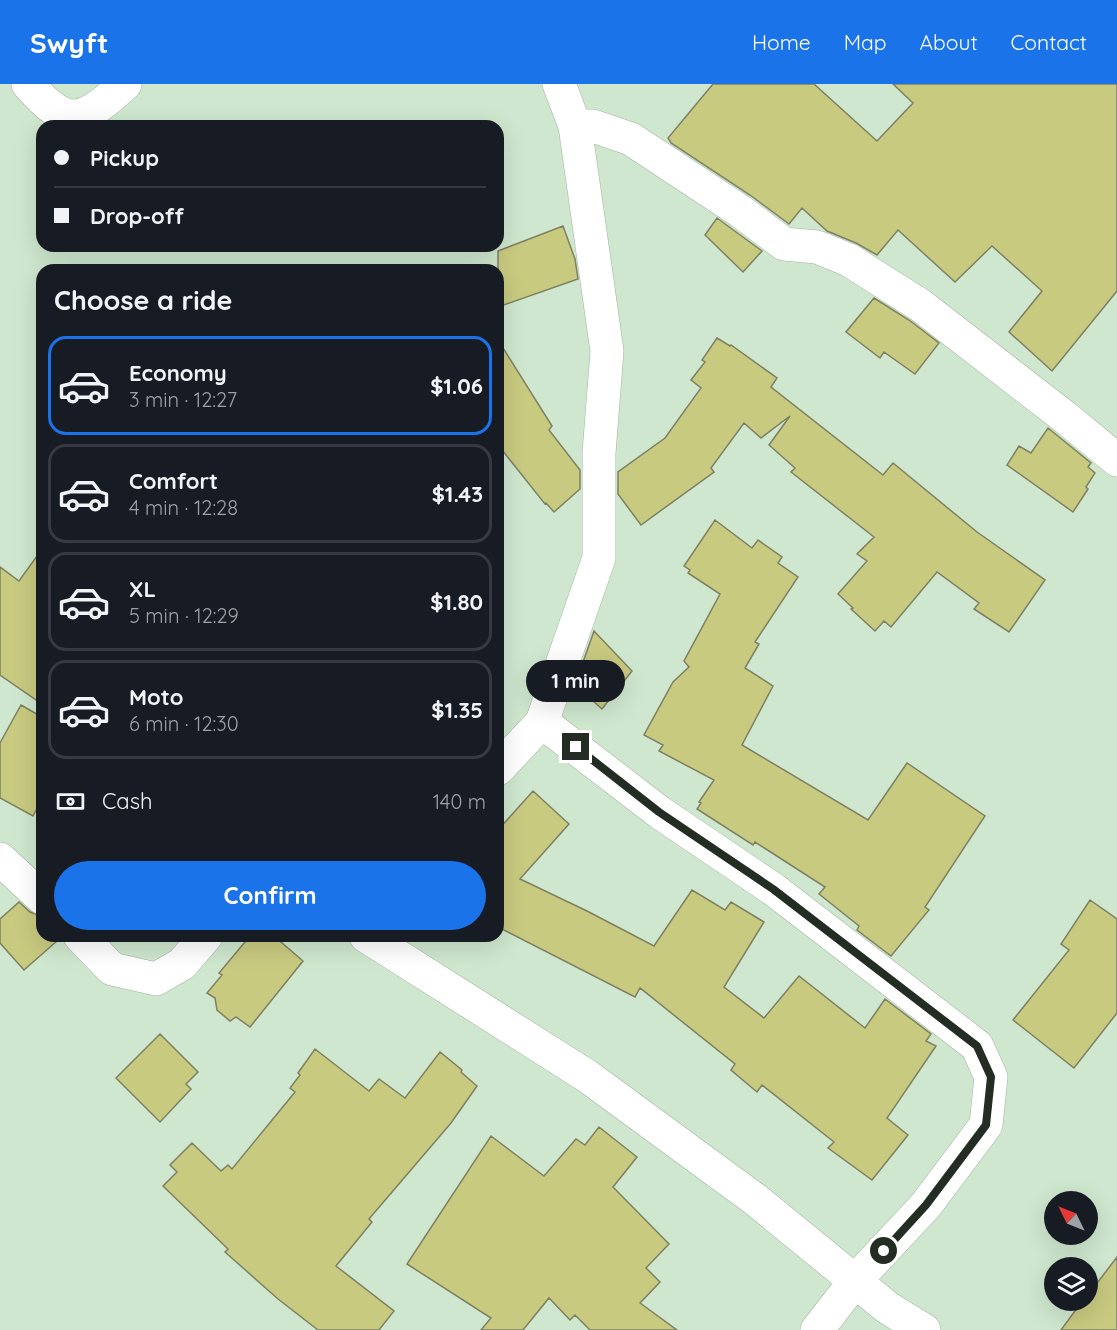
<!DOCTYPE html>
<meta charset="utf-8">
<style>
:root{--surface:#171b24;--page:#20242c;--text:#f1f3f6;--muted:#9ea1a6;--line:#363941;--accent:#1a73e8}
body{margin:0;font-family:Quicksand,sans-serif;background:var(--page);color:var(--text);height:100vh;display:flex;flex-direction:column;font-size:22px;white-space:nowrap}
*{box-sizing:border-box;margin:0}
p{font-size:20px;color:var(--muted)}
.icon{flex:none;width:33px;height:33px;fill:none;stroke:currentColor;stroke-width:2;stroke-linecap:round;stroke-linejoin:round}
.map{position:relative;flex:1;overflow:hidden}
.drawer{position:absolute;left:36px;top:180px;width:468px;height:678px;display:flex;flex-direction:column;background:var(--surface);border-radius:18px;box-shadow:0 6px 24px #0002}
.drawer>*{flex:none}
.guide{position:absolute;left:36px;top:36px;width:468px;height:132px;border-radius:18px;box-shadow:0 6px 24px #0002;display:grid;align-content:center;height:132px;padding:0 18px;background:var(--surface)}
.needle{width:39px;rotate:313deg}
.fabs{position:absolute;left:1044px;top:1107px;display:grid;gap:12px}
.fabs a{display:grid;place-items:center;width:54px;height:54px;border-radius:50%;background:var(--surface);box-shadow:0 6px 24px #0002;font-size:30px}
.end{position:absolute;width:27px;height:27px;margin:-14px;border:8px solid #242d23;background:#fff;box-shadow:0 0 0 3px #fff}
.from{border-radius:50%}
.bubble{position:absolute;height:42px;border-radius:21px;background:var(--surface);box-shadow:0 6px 24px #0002;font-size:20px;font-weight:800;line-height:42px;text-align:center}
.guide b{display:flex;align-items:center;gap:21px;height:57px;font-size:22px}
.guide b+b{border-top:2px solid var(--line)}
.guide i{width:15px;height:15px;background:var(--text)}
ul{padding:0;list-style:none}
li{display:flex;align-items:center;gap:18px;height:99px;margin:0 12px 9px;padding:0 6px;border:3px solid var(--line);border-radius:18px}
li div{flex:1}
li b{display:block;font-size:22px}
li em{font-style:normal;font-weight:800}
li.selected{border-color:var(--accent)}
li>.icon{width:54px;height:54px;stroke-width:1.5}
h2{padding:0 18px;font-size:27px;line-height:72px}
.pay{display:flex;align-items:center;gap:15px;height:66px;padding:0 18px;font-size:22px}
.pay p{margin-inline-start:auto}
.primary-button{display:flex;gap:12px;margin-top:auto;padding:12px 18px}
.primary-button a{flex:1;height:69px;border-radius:36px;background:var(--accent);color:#fff;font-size:24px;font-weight:800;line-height:69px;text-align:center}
header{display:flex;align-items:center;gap:36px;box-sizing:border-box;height:84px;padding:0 30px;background:var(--accent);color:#fff}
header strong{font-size:28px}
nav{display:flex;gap:33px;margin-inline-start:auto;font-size:21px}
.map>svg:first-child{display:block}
.building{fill:#c8ca80;stroke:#7e8063;stroke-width:1.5}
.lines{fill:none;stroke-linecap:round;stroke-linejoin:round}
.minor-casing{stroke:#9fb59d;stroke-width:34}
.minor{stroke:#fff;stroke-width:33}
.route{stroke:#242d23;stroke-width:8}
</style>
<header>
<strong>Swyft</strong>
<nav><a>Home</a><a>Map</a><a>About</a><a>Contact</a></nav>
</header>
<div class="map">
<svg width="1117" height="1246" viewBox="0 0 1117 1246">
<rect width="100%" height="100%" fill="#cfe7ce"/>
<path class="building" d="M 713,0 L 814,0 L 877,57 L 913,19 L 893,0 L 1117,0 L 1117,207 L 1052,287 L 1009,248 L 1042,207 L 992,162 L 955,198 L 898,146 L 877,171 L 856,159 L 827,147 L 802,124 L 789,140 L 750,111 L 671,59 L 668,54 Z
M 717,134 L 762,167 L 743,188 L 705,151 Z
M 563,142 L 575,175 L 578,195 L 498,223 L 498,167 Z
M 874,214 L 909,236 L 939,259 L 915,290 L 884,268 L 880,274 L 846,248 Z
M 717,254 L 730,262 L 731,261 L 777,294 L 771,303 L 883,391 L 893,379 L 977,448 L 1045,496 L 1009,548 L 974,525 L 979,519 L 937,488 L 891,543 L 884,537 L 875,547 L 851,525 L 853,524 L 838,510 L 867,477 L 857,470 L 874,453 L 791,388 L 795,384 L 769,361 L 790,332 L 761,354 L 744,339 L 711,384 L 714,388 L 641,441 L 618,410 L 618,388 L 665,354 L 701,304 L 691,296 L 705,278 L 702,276 Z
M 498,256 L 552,342 L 549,346 L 580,386 L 580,405 L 554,428 L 546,419 L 545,420 L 498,361 Z
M 1048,344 L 1091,379 L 1088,383 L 1095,389 L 1086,403 L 1088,405 L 1073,428 L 1007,381 L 1019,362 L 1031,369 Z
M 715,436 L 752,464 L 758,456 L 782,473 L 778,479 L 798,493 L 755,558 L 759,560 L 745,584 L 773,602 L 742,661 L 868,736 L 907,679 L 985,732 L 925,823 L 929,826 L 891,872 L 857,846 L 859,842 L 819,810 L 825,803 L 755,758 L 753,761 L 697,725 L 701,719 L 699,718 L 714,696 L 659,667 L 663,661 L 644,651 L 673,598 L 689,583 L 684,577 L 720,510 L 688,489 L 690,486 L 684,482 Z
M 42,465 L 42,620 L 0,591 L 0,483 L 19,497 Z
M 594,547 L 632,587 L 602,625 L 575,601 Z
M 21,621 L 42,633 L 42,715 L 33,732 L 0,714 L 0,659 Z
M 533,707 L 569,740 L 520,795 L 587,827 L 654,862 L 692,806 L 725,826 L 731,818 L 764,838 L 724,903 L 764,934 L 799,892 L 865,944 L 885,915 L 931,950 L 926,957 L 936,962 L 887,1034 L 908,1051 L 872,1096 L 828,1064 L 834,1058 L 762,1001 L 757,1008 L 731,986 L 735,980 L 640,904 L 635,913 L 498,843 L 498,746 Z
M 1090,816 L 1117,835 L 1117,929 L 1074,984 L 1013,936 L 1069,866 L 1061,860 Z
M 19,818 L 30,828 L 42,832 L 42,852 L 53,852 L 57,857 L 24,886 L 0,859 L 0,835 Z
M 250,852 L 274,852 L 303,877 L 250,943 L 236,933 L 230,937 L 217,926 L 215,914 L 207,909 L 222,891 L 219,889 Z
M 160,950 L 198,988 L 186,1000 L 191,1005 L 160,1038 L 116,994 Z
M 315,965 L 369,1007 L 379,995 L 405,1014 L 440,968 L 462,986 L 461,988 L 477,1002 L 451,1039 L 369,1135 L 372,1138 L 336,1182 L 394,1227 L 379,1246 L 318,1246 L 278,1215 L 225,1168 L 228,1165 L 163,1102 L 177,1088 L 170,1081 L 192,1059 L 221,1087 L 228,1081 L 232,1085 L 295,1008 L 290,1004 L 300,991 L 298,989 Z
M 599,1043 L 637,1073 L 613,1103 L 669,1160 L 646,1184 L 660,1198 L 640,1219 L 677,1246 L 590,1246 L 575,1231 L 570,1236 L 549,1214 L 523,1246 L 481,1246 L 491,1234 L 407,1180 L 491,1052 L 544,1092 L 576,1055 L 585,1061 Z
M 1117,1173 L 1117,1246 L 1061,1246 L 1083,1216 L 1088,1216 L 1088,1211 Z"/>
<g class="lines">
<defs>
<path id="minor" d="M 28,0 C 68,46 82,39 125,0
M 575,42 L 593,42 L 631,55 L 740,127 L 784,160 L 817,163 L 849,176 L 920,221 L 1066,334 L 1117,376
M 542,638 L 659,728 L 773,805 L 977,962 L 991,993 L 986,1041 L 926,1121 L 855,1197 L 817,1246
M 498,685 L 542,638 L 599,474 L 599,369 L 607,267 L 575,42 L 559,0
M 0,775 L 42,814
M 80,852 L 112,885 L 156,895 L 182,880 L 206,852
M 366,852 L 587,992 L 756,1116 L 888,1224 L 924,1246"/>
</defs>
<use href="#minor" class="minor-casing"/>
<use href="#minor" class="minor"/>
</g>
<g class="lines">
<path class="route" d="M 576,663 L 659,728 L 773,805 L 977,962 L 991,993 L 986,1041 L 926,1121 L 884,1167"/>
</g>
</svg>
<div class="fabs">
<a><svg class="needle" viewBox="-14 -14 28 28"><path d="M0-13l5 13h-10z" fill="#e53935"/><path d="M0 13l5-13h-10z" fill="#9ea1a6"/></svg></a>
<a><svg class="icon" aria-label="layers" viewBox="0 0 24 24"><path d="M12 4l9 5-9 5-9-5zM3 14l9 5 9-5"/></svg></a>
</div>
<i class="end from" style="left:884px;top:1167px"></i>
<i class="end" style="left:576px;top:663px"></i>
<div class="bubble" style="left:526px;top:576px;width:99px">1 min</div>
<div class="guide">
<b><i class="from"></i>Pickup</b>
<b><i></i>Drop-off</b>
</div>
<section class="drawer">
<h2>Choose a ride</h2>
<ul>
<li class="selected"><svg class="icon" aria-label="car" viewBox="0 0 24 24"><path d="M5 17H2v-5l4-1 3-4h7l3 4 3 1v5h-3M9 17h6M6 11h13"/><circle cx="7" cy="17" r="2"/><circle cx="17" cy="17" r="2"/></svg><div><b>Economy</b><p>3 min · 12:27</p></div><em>$1.06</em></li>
<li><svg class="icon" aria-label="car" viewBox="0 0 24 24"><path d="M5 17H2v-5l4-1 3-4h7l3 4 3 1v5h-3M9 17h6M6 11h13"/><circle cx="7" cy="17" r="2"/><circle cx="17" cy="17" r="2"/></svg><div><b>Comfort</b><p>4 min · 12:28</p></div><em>$1.43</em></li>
<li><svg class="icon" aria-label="car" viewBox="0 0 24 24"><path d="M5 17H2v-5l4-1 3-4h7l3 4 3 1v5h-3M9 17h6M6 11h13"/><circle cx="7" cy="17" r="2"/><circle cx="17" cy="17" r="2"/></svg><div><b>XL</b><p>5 min · 12:29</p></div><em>$1.80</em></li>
<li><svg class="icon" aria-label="car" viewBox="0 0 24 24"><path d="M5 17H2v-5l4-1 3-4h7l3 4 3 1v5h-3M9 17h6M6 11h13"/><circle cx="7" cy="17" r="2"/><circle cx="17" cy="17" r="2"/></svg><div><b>Moto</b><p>6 min · 12:30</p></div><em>$1.35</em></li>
</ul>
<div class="pay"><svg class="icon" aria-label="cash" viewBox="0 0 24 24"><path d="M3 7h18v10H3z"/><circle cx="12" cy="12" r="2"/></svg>Cash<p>140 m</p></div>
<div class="primary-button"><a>Confirm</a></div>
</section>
</div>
